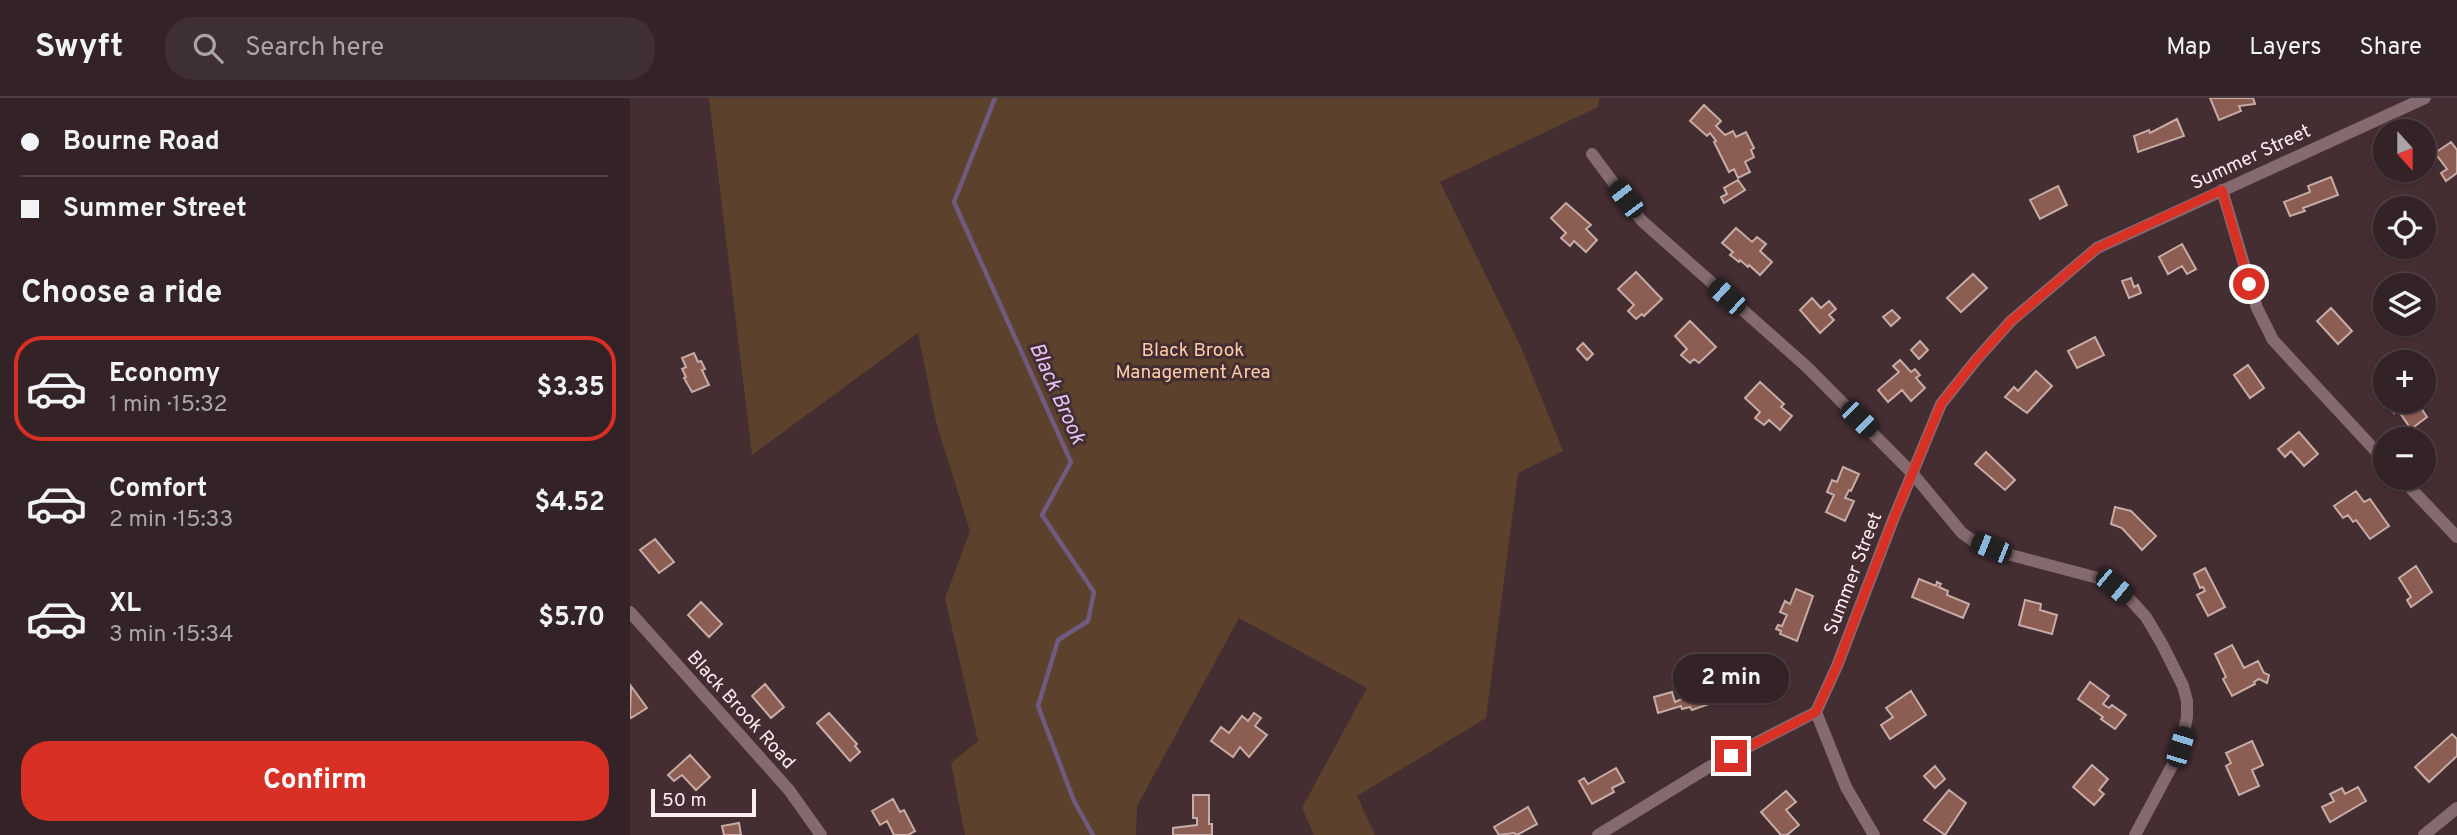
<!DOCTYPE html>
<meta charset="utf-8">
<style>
:root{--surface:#332226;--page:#3e2f32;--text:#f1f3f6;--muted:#a9a4a7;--line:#4e3f43;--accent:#d93025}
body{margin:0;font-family:Overpass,sans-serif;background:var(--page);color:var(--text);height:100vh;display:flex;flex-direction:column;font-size:26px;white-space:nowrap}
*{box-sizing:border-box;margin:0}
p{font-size:23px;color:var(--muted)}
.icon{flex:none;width:38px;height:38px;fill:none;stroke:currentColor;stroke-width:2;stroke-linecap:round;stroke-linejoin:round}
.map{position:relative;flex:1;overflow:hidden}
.sheet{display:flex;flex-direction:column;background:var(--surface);width:630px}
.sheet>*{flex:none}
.guide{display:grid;align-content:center;height:154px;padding:0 21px;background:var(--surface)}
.needle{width:46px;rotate:159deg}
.controls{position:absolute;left:1743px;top:21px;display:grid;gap:14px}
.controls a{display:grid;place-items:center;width:63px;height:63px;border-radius:50%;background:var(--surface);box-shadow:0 2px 5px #0004,0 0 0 2px var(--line);font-size:35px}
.scale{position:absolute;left:21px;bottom:18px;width:105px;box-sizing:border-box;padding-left:7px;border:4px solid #fbecef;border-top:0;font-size:19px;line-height:24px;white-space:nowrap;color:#fbecef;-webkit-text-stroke:5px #442e32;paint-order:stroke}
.end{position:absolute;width:32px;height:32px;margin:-16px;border:9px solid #d93025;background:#fff;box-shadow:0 0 0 4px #fff}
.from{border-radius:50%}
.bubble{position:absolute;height:49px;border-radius:24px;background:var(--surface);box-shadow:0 2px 5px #0004,0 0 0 2px var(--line);font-size:23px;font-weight:700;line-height:49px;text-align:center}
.car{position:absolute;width:21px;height:42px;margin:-21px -10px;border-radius:9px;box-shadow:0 0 5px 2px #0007;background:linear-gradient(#222 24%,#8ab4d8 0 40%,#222 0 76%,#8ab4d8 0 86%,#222 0)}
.guide b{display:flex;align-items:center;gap:24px;height:66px;font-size:26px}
.guide b+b{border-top:2px solid var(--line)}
.guide i{width:18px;height:18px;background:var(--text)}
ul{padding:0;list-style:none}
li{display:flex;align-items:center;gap:21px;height:105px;margin:0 14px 10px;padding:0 7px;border:4px solid transparent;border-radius:28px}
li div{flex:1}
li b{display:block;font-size:26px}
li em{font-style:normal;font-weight:700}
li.active{border-color:var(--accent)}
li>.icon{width:63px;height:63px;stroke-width:1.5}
h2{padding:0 21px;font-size:32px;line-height:84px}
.primary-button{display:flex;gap:14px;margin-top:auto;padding:14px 21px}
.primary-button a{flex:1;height:80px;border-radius:28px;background:var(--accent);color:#fff;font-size:28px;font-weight:700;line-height:80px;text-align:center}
header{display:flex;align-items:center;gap:42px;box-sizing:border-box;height:98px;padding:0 35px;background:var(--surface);border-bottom:2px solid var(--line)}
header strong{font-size:33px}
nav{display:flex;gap:38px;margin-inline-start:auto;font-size:24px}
.search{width:490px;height:63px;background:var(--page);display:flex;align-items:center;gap:18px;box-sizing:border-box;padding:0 24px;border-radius:28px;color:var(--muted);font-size:26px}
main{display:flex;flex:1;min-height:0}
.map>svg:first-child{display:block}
.green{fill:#5c422c}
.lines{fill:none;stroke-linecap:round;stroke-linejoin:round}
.stream{stroke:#705a80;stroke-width:4.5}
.building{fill:#8c5d53;stroke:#c7aca6;stroke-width:2}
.minor{stroke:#856b70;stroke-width:12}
.route{stroke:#d93025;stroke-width:9}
.labels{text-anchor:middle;stroke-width:6;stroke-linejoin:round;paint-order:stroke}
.street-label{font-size:19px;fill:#fbecef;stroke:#442e32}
.park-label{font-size:19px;fill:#fecda6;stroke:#442e32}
.water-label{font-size:21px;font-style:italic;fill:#e4c7f9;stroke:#442e32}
</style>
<header>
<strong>Swyft</strong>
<div class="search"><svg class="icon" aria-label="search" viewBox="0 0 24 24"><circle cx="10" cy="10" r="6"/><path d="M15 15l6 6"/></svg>Search here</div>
<nav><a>Map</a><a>Layers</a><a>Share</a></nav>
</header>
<main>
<section class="sheet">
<div class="guide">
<b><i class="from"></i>Bourne Road</b>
<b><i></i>Summer Street</b>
</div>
<h2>Choose a ride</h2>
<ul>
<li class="active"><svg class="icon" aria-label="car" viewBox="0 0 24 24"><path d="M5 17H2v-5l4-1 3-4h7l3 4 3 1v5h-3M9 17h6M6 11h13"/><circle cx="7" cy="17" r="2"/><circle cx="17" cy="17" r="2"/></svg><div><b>Economy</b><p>1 min · 15:32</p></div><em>$3.35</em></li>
<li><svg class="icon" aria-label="car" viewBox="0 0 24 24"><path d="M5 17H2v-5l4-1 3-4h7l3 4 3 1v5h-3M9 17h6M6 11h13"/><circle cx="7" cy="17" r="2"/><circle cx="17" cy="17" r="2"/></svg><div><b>Comfort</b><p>2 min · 15:33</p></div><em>$4.52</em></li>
<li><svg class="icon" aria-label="car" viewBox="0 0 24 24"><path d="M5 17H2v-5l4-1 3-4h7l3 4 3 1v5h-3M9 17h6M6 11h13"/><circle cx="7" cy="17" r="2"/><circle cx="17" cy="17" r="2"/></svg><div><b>XL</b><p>3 min · 15:34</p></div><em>$5.70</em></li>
</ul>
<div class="primary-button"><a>Confirm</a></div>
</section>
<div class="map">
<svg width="1827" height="737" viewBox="0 0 1827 737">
<rect width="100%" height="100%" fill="#442e32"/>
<path class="green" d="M 79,0 L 969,0 L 968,9 L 810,84 L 890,247 L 933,353 L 888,375 L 856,620 L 727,698 L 745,737 L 684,737 L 672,710 L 737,590 L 609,520 L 507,708 L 506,737 L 335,737 L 321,665 L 348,643 L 315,500 L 340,433 L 306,324 L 288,235 L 122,357 Z"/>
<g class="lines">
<path class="stream" d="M 365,0 L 324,104 L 441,364 L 412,417 L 464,494 L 458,523 L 428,542 L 408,608 L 444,703 L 463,737"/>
</g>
<path class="building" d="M 1580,0 L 1623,0 L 1625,6 L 1609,8 L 1611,13 L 1589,22 Z
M 1074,7 L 1091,23 L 1086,28 L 1095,37 L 1103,33 L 1106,39 L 1116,34 L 1124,50 L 1121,52 L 1124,59 L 1115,64 L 1120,74 L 1108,80 L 1104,71 L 1099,74 L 1084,44 L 1086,43 L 1080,35 L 1077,38 L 1060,23 Z
M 1547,21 L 1554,38 L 1508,54 L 1504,38 L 1519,32 L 1520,35 Z
M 1821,44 L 1827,52 L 1827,75 L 1816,83 L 1811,75 L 1817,71 L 1805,55 Z
M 1701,79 L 1708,97 L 1673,110 L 1675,113 L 1660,118 L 1654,104 L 1680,94 L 1678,88 Z
M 1108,82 L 1115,92 L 1094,105 L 1091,99 L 1097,96 L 1094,90 Z
M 1428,88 L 1437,107 L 1410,121 L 1400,102 Z
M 936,105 L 961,127 L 956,131 L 967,142 L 956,154 L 944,143 L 940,148 L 931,140 L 936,135 L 921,120 Z
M 1106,130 L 1122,144 L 1127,139 L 1136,146 L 1130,153 L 1142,164 L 1130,177 L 1119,167 L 1118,169 L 1110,162 L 1109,164 L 1100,157 L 1103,154 L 1092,145 Z
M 1552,146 L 1566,171 L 1557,176 L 1552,168 L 1538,176 L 1529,159 Z
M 1006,174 L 1032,201 L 1014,218 L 1012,216 L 1006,221 L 998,213 L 1004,207 L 988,191 Z
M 1343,176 L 1357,190 L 1331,214 L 1317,200 Z
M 1501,180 L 1504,189 L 1508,187 L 1511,195 L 1499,200 L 1492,183 Z
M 1182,200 L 1191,210 L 1199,203 L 1206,211 L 1199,217 L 1204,222 L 1190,235 L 1170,212 Z
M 1701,210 L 1722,233 L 1708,246 L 1687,223 Z
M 1262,212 L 1270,220 L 1261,228 L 1253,219 Z
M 1060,223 L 1086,249 L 1069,265 L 1064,261 L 1060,265 L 1051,257 L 1057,251 L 1045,238 Z
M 1465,239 L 1474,257 L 1447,270 L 1438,253 Z
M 1290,243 L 1298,252 L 1289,261 L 1281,252 Z
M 953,245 L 963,256 L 957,262 L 947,251 Z
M 64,255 L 68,264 L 71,263 L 75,271 L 72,272 L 79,287 L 62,294 L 54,280 L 56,279 L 52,271 L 56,269 L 52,260 Z
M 1270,262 L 1281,274 L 1285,271 L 1290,277 L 1286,280 L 1295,290 L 1281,303 L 1272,292 L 1258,304 L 1248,292 L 1269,274 L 1263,268 Z
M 1618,267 L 1634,290 L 1620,300 L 1604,277 Z
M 1406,273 L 1422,288 L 1397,315 L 1375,299 L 1384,289 L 1388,293 Z
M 1130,284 L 1154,306 L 1151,309 L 1162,318 L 1150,332 L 1139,322 L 1134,327 L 1125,320 L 1130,314 L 1115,300 Z
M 1755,284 L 1755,303 L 1779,303 L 1783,307 L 1787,304 L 1797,319 L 1781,331 L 1770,315 L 1773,312 L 1770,309 L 1764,315 L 1744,294 Z
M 1669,334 L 1688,356 L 1674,368 L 1661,353 L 1655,359 L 1648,351 Z
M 1356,354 L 1385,382 L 1375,392 L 1345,366 Z
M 1213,369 L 1229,376 L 1221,393 L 1219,392 L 1215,400 L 1224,403 L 1215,423 L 1196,414 L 1204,397 L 1197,394 L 1202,382 L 1207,384 Z
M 1726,393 L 1734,404 L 1740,401 L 1759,428 L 1740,441 L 1726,422 L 1723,424 L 1718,417 L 1713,420 L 1704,408 Z
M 1485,409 L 1501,413 L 1526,438 L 1512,452 L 1492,430 L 1481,426 Z
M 25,441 L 44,464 L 29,475 L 10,452 Z
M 1786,468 L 1802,494 L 1781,509 L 1777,502 L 1781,499 L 1769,480 Z
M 1575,470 L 1595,509 L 1578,518 L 1567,497 L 1575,493 L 1573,489 L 1570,490 L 1564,476 Z
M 1289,481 L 1306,488 L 1307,484 L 1311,486 L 1309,489 L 1318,493 L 1317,497 L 1339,506 L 1333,520 L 1282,499 Z
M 1166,491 L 1183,498 L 1167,543 L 1150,536 L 1151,533 L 1146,531 L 1148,527 L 1152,528 L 1157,517 L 1150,514 L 1155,503 L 1160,506 Z
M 1395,502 L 1411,506 L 1410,512 L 1427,517 L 1422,536 L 1389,527 Z
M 71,504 L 92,526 L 79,539 L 58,517 Z
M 1602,547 L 1614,570 L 1628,563 L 1634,575 L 1639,577 L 1637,585 L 1629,581 L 1624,584 L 1625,586 L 1602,598 L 1593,581 L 1596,579 L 1585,556 Z
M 1091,581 L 1093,585 L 1083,591 L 1088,603 L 1062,612 L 1060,609 L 1052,611 L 1051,608 L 1028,615 L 1024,599 L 1042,594 L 1045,604 L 1063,596 L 1062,594 L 1076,587 L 1076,588 Z
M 1460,584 L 1479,598 L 1473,606 L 1479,610 L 1482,607 L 1496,617 L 1485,631 L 1471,621 L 1473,619 L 1448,601 Z
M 135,586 L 154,609 L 141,620 L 122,598 Z
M 1,588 L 17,610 L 1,620 L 0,618 Z
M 1281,593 L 1296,617 L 1260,641 L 1251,627 L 1263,619 L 1256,610 Z
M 199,615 L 227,646 L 225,648 L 230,654 L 220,663 L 187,625 Z
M 624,615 L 631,620 L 625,628 L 637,637 L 619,659 L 610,649 L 603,659 L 581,643 L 591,629 L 599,635 L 612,618 L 618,623 Z
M 1822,636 L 1827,641 L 1827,658 L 1799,684 L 1785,669 Z
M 1622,643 L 1633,667 L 1622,672 L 1629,688 L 1609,697 L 1596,668 L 1601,665 L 1596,655 Z
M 60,657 L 80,679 L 66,692 L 52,677 L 44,683 L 38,677 Z
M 1462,667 L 1478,681 L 1469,692 L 1474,696 L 1464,707 L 1443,689 Z
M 1305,668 L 1315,681 L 1305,690 L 1294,678 Z
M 986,670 L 994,684 L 982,690 L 984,694 L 962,706 L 949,683 L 954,680 L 958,686 Z
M 1728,689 L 1736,703 L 1700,724 L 1692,709 L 1704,703 L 1700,696 L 1712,690 L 1715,696 Z
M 1319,692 L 1336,705 L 1315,737 L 1294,722 Z
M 1156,693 L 1166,704 L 1156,712 L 1169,727 L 1157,737 L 1151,737 L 1131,714 Z
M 563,697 L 579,697 L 579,726 L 582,726 L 582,737 L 543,737 L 543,730 L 567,727 L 567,720 L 563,720 Z
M 263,701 L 270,714 L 274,712 L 285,733 L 278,737 L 264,737 L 257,723 L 250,727 L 242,713 Z
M 898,709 L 907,726 L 887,737 L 884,735 L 869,737 L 864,729 Z
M 109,725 L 111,737 L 94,737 L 92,728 Z"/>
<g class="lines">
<path class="minor" d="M 962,56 L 1012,123 L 1177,269 L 1283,376 L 1332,435 L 1345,444 L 1377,456 L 1468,480 L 1484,488 L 1496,497 L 1516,519 L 1532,546 L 1553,588 L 1557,603 L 1557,619 L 1554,634 L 1544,664 L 1505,737
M 1592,92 L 1627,210 L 1643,242 L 1755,363
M 1771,380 L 1827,439
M 0,514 L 159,692 L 191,737
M 1186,614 L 1216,689 L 1244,737
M 968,737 L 1079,669 L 1186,614 L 1207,568 L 1263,422 L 1311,306 L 1346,262 L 1381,223 L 1467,150 L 1795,0
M 1794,737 L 1827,710"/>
</g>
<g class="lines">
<path class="route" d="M 1101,658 L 1186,614 L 1207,568 L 1263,422 L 1311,306 L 1346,262 L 1381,223 L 1467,150 L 1592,92 L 1619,186"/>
</g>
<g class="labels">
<g class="street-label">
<text transform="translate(1620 58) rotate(-25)" y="7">Summer Street</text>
<text transform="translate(1222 475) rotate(-69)" y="7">Summer Street</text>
<text transform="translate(112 611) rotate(48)" y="7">Black Brook Road</text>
</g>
<g class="park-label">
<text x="563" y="258">Black Brook<tspan x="563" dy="22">Management Area</tspan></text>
</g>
<g class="water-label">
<text transform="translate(428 295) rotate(66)" y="7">Black Brook</text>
</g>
</g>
</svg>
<div class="controls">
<a><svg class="needle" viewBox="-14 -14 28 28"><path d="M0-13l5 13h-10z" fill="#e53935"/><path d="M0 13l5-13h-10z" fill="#a9a4a7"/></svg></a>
<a><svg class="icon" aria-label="locate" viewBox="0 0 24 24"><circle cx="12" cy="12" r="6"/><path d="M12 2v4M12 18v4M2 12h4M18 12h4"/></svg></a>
<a><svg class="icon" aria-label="layers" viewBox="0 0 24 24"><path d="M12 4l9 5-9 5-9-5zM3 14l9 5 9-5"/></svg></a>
<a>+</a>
<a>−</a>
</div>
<div class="scale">50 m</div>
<i class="end from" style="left:1619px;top:186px"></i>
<i class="end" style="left:1101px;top:658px"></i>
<div class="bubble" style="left:1043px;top:556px;width:116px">2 min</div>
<i class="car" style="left:996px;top:101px;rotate:323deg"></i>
<i class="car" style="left:1097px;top:199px;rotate:312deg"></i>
<i class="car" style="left:1229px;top:321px;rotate:135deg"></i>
<i class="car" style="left:1361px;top:450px;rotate:292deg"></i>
<i class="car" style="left:1484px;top:488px;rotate:130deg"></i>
<i class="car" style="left:1550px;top:649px;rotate:17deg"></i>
</div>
</main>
